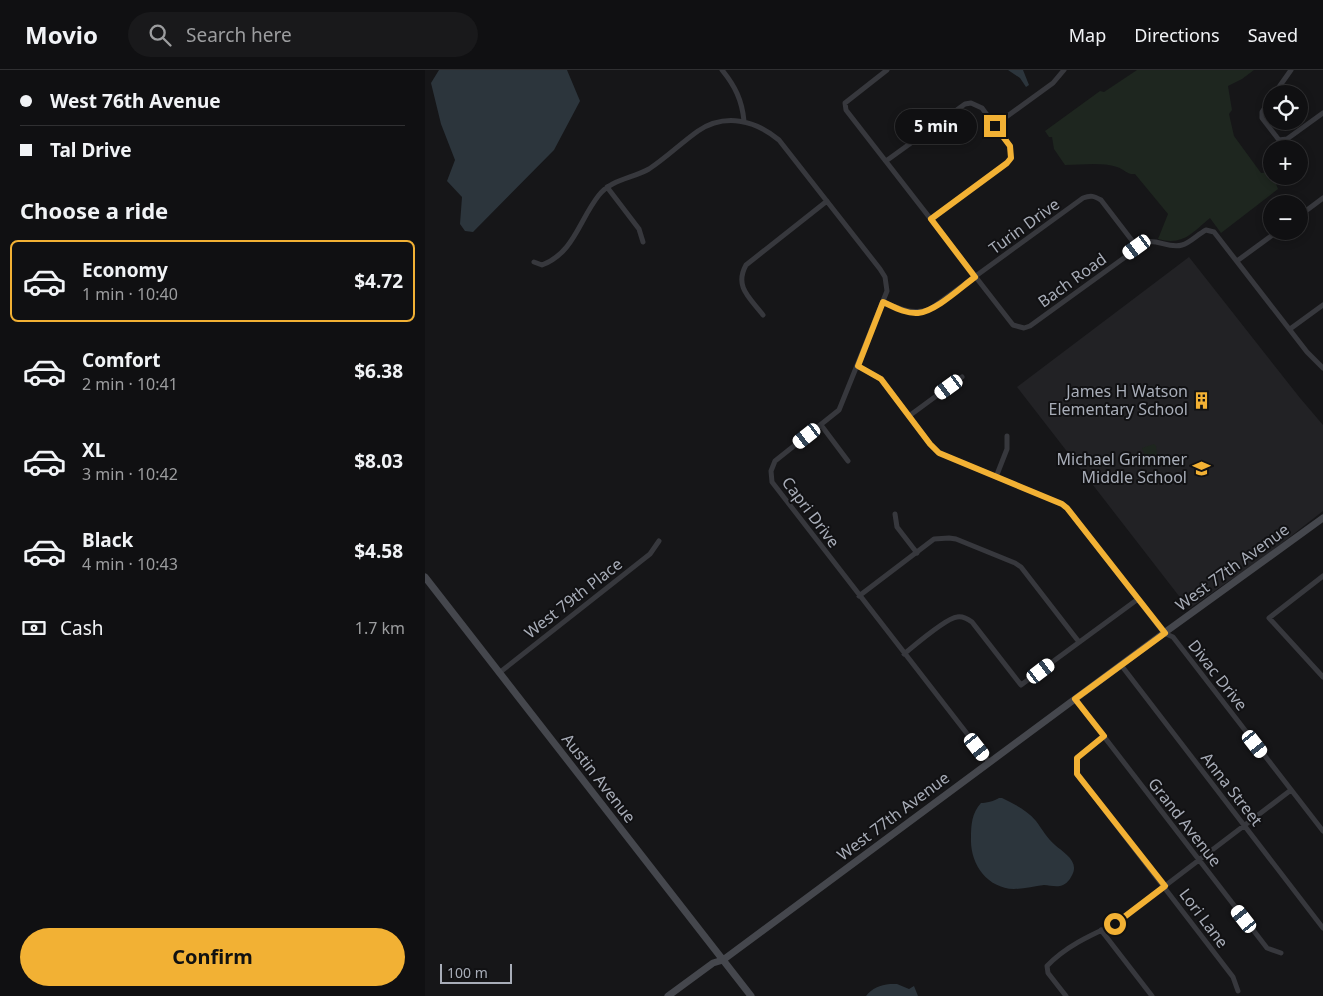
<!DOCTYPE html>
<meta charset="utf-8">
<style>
:root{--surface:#101012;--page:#19191b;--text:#f1f3f6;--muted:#9c9d9f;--line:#303032;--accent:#f2b134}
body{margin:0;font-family:"Noto Sans",sans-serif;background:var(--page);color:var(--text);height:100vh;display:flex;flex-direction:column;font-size:19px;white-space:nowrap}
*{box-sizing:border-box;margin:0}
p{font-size:16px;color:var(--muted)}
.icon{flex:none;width:28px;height:28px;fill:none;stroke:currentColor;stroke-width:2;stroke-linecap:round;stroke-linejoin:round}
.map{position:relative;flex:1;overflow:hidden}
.details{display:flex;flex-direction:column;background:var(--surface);width:425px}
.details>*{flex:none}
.banner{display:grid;align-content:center;height:110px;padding:0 20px;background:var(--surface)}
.buttons{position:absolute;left:838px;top:15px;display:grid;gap:10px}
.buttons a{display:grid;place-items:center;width:45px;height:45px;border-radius:50%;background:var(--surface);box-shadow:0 2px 8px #0003,0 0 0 1px var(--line);font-size:25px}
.scale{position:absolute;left:15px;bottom:12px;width:72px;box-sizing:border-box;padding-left:5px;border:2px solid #a8adb8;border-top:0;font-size:14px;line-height:18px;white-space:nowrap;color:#a8adb8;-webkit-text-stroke:4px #111113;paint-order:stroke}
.end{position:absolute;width:22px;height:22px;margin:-11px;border:6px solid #f2b134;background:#111;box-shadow:0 0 0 2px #111}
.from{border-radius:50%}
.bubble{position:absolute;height:35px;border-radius:18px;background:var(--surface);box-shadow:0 2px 8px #0003,0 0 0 1px var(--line);font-size:16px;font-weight:700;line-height:35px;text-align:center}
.car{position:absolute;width:15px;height:30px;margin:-15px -8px;border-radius:6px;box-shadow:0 0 4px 1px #0007;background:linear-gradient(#fff 24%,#345 0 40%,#fff 0 76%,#345 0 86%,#fff 0)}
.banner b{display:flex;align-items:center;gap:18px;height:48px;font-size:19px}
.banner b+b{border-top:1px solid var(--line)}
.banner i{width:12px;height:12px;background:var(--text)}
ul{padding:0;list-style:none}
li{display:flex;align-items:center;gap:15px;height:82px;margin:0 10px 8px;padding:0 10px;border:2px solid transparent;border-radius:8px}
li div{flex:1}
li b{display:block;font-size:19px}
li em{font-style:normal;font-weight:700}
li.current{border-color:var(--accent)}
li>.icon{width:45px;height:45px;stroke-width:1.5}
h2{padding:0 20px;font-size:22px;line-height:60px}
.pay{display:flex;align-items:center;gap:12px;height:55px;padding:0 20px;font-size:19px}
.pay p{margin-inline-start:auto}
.primary-button{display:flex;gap:10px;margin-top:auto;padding:10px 20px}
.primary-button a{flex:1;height:58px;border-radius:30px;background:var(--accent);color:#111;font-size:20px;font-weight:700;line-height:58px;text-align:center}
header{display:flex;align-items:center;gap:30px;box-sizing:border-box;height:70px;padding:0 25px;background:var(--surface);border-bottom:1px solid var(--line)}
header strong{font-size:24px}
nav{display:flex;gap:28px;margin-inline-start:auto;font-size:18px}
.search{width:350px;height:45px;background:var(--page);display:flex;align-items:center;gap:12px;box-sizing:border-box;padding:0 18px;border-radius:28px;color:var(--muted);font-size:19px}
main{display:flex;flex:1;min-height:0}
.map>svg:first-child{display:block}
.built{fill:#222225}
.green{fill:#1e261f}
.water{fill:#2c353c}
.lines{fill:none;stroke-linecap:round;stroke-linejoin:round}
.street{stroke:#37383d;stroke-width:5}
.secondary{stroke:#45474d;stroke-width:7}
.route{stroke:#f2b134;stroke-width:6}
.labels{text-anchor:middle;stroke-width:4;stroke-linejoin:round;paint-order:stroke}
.street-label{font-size:16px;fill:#a8adb8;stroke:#111113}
.poi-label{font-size:16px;fill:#a8adb8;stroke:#111113;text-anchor:end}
</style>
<header>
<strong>Movio</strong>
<div class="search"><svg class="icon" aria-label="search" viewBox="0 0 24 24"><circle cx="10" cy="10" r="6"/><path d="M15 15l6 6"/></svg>Search here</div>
<nav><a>Map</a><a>Directions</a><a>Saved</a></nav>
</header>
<main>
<section class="details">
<div class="banner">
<b><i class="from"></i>West 76th Avenue</b>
<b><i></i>Tal Drive</b>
</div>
<h2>Choose a ride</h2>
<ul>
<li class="current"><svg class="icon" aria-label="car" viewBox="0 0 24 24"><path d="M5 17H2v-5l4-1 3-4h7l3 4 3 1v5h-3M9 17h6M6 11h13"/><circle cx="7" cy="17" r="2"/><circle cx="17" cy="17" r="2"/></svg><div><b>Economy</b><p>1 min · 10:40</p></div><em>$4.72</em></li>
<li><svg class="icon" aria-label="car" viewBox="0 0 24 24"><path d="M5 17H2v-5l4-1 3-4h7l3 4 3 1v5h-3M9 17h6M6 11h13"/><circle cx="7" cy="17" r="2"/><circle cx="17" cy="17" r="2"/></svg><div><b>Comfort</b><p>2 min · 10:41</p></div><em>$6.38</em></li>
<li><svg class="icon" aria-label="car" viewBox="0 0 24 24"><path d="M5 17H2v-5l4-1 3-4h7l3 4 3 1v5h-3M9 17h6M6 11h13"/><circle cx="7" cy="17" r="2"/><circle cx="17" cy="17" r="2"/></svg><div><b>XL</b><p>3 min · 10:42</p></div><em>$8.03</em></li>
<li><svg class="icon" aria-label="car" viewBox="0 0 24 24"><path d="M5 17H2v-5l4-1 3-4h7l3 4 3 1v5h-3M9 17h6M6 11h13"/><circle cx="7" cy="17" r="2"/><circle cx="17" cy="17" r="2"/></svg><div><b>Black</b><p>4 min · 10:43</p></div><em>$4.58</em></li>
</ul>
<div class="pay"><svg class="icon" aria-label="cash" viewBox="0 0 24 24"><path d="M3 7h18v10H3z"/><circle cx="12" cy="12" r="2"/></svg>Cash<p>1.7 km</p></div>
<div class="primary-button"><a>Confirm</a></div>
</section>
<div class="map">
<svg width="898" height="926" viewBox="0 0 898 926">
<rect width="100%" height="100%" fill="#161618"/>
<path class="built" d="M 764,187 L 875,328 L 898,355 L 898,441 L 820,502 L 804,511 L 764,539 L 592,317 Z"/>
<path class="green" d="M 712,0 L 829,0 L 817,9 L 803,16 L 807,40 L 804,44 L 809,66 L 836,103 L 846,102 L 846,106 L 848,106 L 853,119 L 796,163 L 785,148 C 767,163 758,176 733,169 L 743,144 L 710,104 C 702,105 699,99 692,97 C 676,92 657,95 640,95 L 629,79 L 627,67 L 624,67 L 620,61 L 675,21 L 679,22 Z
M 729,374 L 731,376 L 732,384 L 737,388 L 736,393 L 729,398 L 723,393 L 717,378 Z"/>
<path class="water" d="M 14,0 L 142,0 L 155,31 L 129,80 L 48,162 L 40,161 L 35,154 L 37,127 L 22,111 L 30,90 L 16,54 L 6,13 Z
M 583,0 L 598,0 L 604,15 L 601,17 L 595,8 Z
M 574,728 L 577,728 C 589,734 602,740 611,751 C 617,759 622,768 630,775 C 639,783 656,792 646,807 C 644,811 640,815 635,816 C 629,817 624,815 619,815 C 609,816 600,819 589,819 C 562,818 545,794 546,768 C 546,754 547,743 556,733 C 560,733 570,731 574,728 Z
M 465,914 L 472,914 L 484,919 L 489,916 L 493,926 L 441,926 C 447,918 455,915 465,914 Z"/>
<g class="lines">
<path class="street" d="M 297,0 C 310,16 317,30 319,51
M 462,0 L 420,33 L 421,40 L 588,255 L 599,258 L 605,256 L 721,172 C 733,169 744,179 757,175 C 765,173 773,164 781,160 L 789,162 L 882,282 L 898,298
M 849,24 L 866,0
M 846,28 L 837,42 L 837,48 L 854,70 L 862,69 L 898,43
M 570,55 L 628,13 L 639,0
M 461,91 L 540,34 L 546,33 L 557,38 L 585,76 L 586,88 L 582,93 L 506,149
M 182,117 L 214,159 L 218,172
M 874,146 L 898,128
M 812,191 L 853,161
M 109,192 L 117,195 C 149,183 154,150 174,125 C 187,109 206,109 224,99 C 241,88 256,73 273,61 C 300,43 330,50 354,70 L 455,199 L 460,207 L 462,221 L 414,340 L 350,391 L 346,401 L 347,412 L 564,692
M 458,232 C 475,239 485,244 504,240 L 658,128 C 666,125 669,126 676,130 L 712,177
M 338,245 C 325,228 309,217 321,195 L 402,131
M 865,259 L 898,235
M 433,296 L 456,309 L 505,374 L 514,383 L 637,434 L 642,438 L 739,563 L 748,567 L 898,761
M 484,346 L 537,307
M 396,355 L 423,391
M 571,407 L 582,379 L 582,366
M 470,444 L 472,457 L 492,483
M 898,506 L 844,548 L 898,607
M 434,526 L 509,469 L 524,468 L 531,469 L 590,493 L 596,497 L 654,572
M 479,584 C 490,575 521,548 532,547 C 538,546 543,549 547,552 L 596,615 L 713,529
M 696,595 L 898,858
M 74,603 L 225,484 L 234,471
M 650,629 L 842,878 L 856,883
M 679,666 L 652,688 L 652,704 L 808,907 L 813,921
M 676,860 L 727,926
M 641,926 L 623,903 L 622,896 C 641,876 666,865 690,854 L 866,720"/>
<path class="secondary" d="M 0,507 L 326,926
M 243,926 L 288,893 L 298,890 L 739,563 L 898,448"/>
</g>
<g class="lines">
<path class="route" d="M 570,56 L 585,76 L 586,88 L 582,93 L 506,149 L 550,207 C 535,218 511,241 493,243 C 481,244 469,237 458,232 L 433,296 L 456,309 L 505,374 L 514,383 L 637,434 L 642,438 L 740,563 L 650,629 L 679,666 L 652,688 L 652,704 L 740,816 L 690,854"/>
</g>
<defs>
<symbol id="building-bare" viewBox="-9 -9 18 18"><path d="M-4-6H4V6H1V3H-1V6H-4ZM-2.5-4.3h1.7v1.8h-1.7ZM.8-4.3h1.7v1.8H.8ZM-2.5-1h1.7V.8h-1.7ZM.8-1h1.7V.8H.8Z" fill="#f2b134" stroke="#111113" stroke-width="2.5" paint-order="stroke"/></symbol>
<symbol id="school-bare" viewBox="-9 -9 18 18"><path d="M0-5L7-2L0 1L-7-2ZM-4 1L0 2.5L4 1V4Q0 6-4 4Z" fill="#f2b134" stroke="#111113" stroke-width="2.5" paint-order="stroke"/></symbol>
</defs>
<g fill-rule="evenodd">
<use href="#building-bare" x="764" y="318" width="25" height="25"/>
<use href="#school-bare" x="764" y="386" width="25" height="25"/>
</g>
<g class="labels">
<g class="street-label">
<text transform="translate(599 156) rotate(-36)" y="6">Turin Drive</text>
<text transform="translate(647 210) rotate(-36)" y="6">Bach Road</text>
<text transform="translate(386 442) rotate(53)" y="6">Capri Drive</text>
<text transform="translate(807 497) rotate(-36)" y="6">West 77th Avenue</text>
<text transform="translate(148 528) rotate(-38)" y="6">West 79th Place</text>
<text transform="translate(793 605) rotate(52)" y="6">Divac Drive</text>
<text transform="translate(174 708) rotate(52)" y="6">Austin Avenue</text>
<text transform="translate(807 719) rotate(52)" y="6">Anna Street</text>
<text transform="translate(468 746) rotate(-37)" y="6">West 77th Avenue</text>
<text transform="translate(760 752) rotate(52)" y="6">Grand Avenue</text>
<text transform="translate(779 848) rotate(53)" y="6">Lori Lane</text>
</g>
<g class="poi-label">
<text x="763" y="327">James H Watson<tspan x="763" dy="18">Elementary School</tspan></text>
<text x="762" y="395">Michael Grimmer<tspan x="762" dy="18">Middle School</tspan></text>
</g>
</g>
</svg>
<div class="buttons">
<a><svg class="icon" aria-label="locate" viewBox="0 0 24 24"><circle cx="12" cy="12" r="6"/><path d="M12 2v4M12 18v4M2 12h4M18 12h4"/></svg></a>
<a>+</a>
<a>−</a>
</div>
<div class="scale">100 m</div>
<i class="end from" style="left:690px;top:854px"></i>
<i class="end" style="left:570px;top:56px"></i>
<div class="bubble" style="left:470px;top:39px;width:82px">5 min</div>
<i class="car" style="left:712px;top:177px;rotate:234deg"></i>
<i class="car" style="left:524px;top:317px;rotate:234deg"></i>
<i class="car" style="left:382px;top:366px;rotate:232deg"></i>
<i class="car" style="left:616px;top:601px;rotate:53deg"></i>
<i class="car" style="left:830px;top:674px;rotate:142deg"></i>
<i class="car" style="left:552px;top:677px;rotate:142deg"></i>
<i class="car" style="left:819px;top:849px;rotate:322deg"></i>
</div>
</main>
